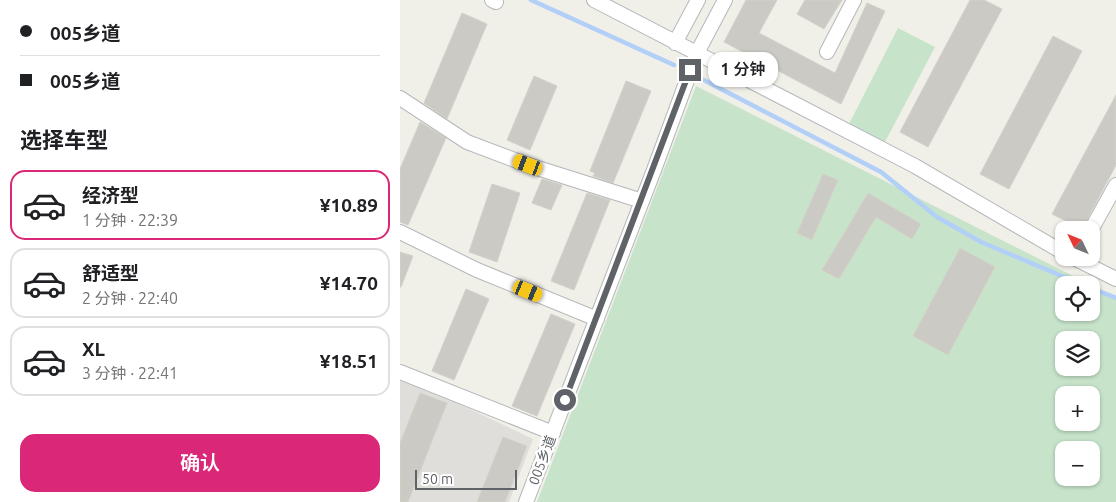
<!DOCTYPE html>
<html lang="zh">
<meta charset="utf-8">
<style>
:root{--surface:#fff;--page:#f6f6f6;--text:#202124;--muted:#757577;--line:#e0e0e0;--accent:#db2777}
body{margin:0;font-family:Ubuntu,"Noto Sans SC",sans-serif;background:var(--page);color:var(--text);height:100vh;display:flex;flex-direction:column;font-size:19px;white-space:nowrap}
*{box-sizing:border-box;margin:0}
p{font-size:16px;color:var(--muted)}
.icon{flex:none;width:28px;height:28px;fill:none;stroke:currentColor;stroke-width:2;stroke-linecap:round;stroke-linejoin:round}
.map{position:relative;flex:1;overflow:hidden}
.sheet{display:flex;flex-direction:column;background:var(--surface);width:400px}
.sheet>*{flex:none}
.guide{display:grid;align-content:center;height:110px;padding:0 20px;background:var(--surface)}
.needle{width:32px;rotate:313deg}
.controls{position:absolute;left:655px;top:221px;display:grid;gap:10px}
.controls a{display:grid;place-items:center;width:45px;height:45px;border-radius:10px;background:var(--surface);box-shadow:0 1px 4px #0004;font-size:25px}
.scale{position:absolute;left:15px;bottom:12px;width:102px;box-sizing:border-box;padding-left:5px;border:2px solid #5f6266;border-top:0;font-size:14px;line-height:18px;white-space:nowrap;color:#5f6266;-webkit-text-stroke:4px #fff;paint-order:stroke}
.end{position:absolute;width:22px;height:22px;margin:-11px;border:6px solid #5f6266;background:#fff;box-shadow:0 0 0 2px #fff}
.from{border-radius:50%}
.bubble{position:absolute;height:35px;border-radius:15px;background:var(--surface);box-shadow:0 1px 4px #0004;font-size:16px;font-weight:600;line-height:35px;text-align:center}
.car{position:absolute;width:15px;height:30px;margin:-15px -8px;border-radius:6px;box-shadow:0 0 4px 1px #0007;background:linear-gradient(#f5c518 24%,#345 0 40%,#f5c518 0 76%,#345 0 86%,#f5c518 0)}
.guide b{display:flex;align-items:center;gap:18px;height:48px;font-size:19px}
.guide b+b{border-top:1px solid var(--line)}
.guide i{width:12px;height:12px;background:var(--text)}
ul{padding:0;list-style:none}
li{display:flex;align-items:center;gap:15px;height:70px;margin:0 10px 8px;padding:0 10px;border:2px solid var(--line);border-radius:15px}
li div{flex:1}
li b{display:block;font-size:19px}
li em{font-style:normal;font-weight:600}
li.selected{border-color:var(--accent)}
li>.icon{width:45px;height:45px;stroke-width:1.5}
h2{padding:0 20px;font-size:22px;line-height:60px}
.button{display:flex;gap:10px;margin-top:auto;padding:10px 20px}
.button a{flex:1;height:58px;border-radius:15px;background:var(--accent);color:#fff;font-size:20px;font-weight:600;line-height:58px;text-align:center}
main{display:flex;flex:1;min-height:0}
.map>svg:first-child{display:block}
.industrial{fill:#dfdeda}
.green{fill:#c7e4cb;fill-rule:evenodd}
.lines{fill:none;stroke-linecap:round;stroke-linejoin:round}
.stream{stroke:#b1cff7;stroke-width:4.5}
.building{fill:#cbcac4;stroke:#d4d2c7}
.minor-casing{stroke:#b5b7bb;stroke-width:16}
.minor{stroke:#fff;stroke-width:14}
.route{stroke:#5f6266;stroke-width:6}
.labels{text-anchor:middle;stroke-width:5;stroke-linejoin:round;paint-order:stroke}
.street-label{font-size:14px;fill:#5f6266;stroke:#fff}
</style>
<main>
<section class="sheet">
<div class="guide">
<b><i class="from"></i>005乡道</b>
<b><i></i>005乡道</b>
</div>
<h2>选择车型</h2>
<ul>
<li class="selected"><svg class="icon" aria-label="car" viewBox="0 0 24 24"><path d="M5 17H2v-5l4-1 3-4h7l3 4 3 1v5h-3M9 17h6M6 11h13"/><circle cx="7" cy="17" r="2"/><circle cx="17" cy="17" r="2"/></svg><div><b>经济型</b><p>1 分钟 · 22:39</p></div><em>¥10.89</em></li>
<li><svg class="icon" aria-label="car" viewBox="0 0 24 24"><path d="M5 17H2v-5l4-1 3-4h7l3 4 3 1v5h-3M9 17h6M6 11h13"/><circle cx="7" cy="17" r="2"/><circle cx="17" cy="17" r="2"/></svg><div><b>舒适型</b><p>2 分钟 · 22:40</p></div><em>¥14.70</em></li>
<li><svg class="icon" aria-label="car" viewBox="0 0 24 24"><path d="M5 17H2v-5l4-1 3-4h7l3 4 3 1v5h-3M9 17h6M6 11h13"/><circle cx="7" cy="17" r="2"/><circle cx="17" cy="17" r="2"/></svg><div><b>XL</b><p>3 分钟 · 22:41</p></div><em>¥18.51</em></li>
</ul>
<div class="button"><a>确认</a></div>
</section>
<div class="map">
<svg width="716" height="502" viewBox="0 0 716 502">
<rect width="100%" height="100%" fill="#f0efe8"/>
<path class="industrial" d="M 0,376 L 133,439 L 109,502 L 0,502 Z"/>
<path class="green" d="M 498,28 L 535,47 L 485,142 L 449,124 Z
M 296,86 L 691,285 L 664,285 L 664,312 L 691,312 L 691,285 L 716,298 L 716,502 L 137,502 ZM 664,340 L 691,340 L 691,368 L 664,368 ZM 664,395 L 691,395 L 691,422 L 664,422 ZM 664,450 L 691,450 L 691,478 L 664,478 Z"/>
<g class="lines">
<path class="stream" d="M 131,0 L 274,65
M 294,75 L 481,172 L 537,217 L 581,242 L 683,285
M 691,288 L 716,298"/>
</g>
<path class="building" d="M 346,0 L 377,0 L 359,33 L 435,73 L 467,3 L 485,11 L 441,104 L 324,42 Z
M 405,0 L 442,0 L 424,29 L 397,14 Z
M 570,0 L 584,0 L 602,9 L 528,147 L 500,132 Z
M 62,13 L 87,24 L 47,119 L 24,103 Z
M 653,36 L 682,51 L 609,189 L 580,174 Z
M 134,76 L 157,86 L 130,150 L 107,140 Z
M 226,81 L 251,91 L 213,183 L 193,176 L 195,173 L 190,171 Z
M 716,95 L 716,165 L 682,229 L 652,214 Z
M 20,122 L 46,138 L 8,225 L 0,222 L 0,169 Z
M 423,174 L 438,180 L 412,240 L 397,233 Z
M 142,179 L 162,185 L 151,210 L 132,203 Z
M 92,184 L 120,193 L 97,262 L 69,252 Z
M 187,193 L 210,200 L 174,290 L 151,281 Z
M 468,193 L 521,224 L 512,239 L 476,217 L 439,279 L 422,270 Z
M 560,248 L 595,267 L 548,355 L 513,336 Z
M 0,252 L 13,256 L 1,287 L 0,287 Z
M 66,289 L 89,299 L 54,380 L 32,371 Z
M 151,314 L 175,324 L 137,416 L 112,406 Z
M 20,393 L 47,403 L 8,502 L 0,502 L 0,443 Z
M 103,437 L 127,446 L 105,502 L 77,502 Z"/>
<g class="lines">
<defs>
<path id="minor" d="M 92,0 L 96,2
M 194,0 L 515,166 L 664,253
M 275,43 L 298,0
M 427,52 L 454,0
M 0,98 L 67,142 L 128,165 L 242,201
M 691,230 L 716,185
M 0,232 L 77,270 L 197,319
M 674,258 L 716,279
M 0,372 L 153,433
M 126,502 L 254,170 L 297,53 L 325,0"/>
</defs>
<use href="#minor" class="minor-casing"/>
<use href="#minor" class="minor"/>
</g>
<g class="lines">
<path class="route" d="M 165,400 L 290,70"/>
</g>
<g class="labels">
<g class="street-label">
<text transform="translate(142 460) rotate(-69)" y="5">005乡道</text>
</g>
</g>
</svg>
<div class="controls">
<a><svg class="needle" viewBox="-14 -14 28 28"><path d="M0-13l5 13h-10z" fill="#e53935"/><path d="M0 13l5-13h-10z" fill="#757577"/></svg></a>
<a><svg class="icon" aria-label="locate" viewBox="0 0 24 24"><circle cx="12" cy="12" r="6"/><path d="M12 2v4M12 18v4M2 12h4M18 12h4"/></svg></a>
<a><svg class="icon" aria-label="layers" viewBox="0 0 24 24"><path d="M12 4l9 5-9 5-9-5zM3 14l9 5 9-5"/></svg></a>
<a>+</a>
<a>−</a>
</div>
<div class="scale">50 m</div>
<i class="end from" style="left:165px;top:400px"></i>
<i class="end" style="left:290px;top:70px"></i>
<div class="bubble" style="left:308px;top:52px;width:70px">1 分钟</div>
<i class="car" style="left:128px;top:165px;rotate:291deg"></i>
<i class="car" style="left:128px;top:291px;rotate:112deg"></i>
</div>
</main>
